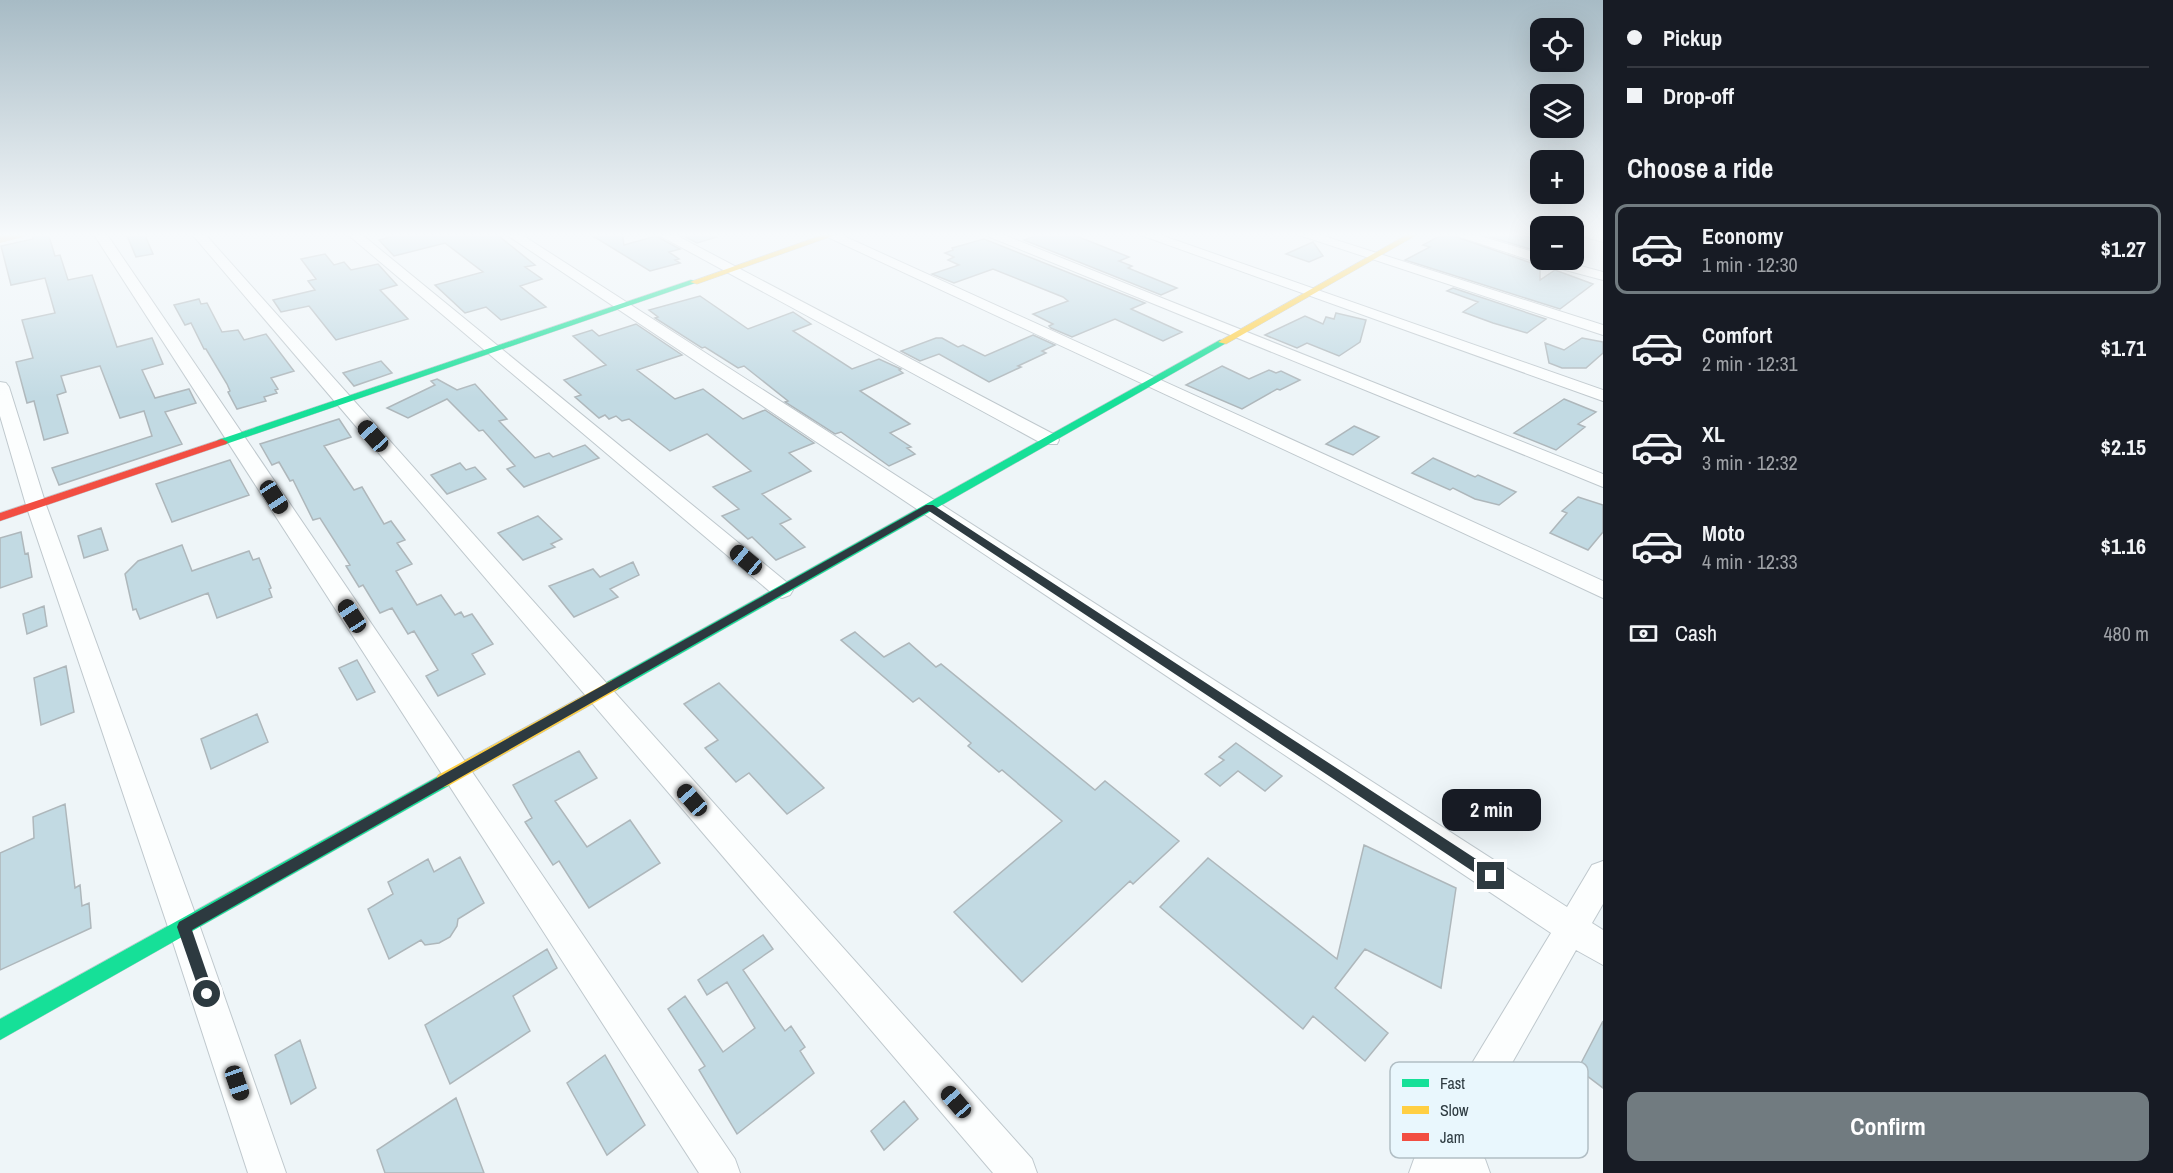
<!DOCTYPE html>
<meta charset="utf-8">
<style>
:root{--surface:#171b24;--page:#20242c;--text:#f1f3f6;--muted:#9ea1a6;--line:#363941;--accent:#717b80}
body{margin:0;font-family:"Archivo Narrow",sans-serif;background:var(--page);color:var(--text);height:100vh;display:flex;flex-direction:column;font-size:22px;white-space:nowrap}
*{box-sizing:border-box;margin:0}
p{font-size:20px;color:var(--muted)}
.icon{flex:none;width:33px;height:33px;fill:none;stroke:currentColor;stroke-width:2;stroke-linecap:round;stroke-linejoin:round}
.map{position:relative;flex:1;overflow:hidden}
.drawer{display:flex;flex-direction:column;background:var(--surface);width:570px}
.drawer>*{flex:none}
.hud{display:grid;align-content:center;height:132px;padding:0 24px;background:var(--surface)}
.buttons{position:absolute;left:1530px;top:18px;display:grid;gap:12px}
.buttons a{display:grid;place-items:center;width:54px;height:54px;border-radius:12px;background:var(--surface);box-shadow:0 6px 24px #0002;font-size:30px}
.end{position:absolute;width:27px;height:27px;margin:-14px;border:8px solid #2d3a40;background:#fff;box-shadow:0 0 0 3px #fff}
.from{border-radius:50%}
.bubble{position:absolute;height:42px;border-radius:12px;background:var(--surface);box-shadow:0 6px 24px #0002;font-size:20px;font-weight:700;line-height:42px;text-align:center}
.car{position:absolute;width:18px;height:36px;margin:-18px -9px;border-radius:8px;box-shadow:0 0 4px 2px #0007;background:linear-gradient(#222 24%,#8ab4d8 0 40%,#222 0 76%,#8ab4d8 0 86%,#222 0)}
.hud b{display:flex;align-items:center;gap:21px;height:57px;font-size:22px}
.hud b+b{border-top:2px solid var(--line)}
.hud i{width:15px;height:15px;background:var(--text)}
ul{padding:0;list-style:none}
li{display:flex;align-items:center;gap:18px;height:90px;margin:0 12px 9px;padding:0 12px;border:3px solid transparent;border-radius:12px}
li div{flex:1}
li b{display:block;font-size:22px}
li em{font-style:normal;font-weight:700}
li.on{border-color:var(--accent)}
li>.icon{width:54px;height:54px;stroke-width:1.5}
h2{padding:0 24px;font-size:27px;line-height:72px}
.pay{display:flex;align-items:center;gap:15px;height:66px;padding:0 24px;font-size:22px}
.pay p{margin-inline-start:auto}
.button{display:flex;gap:12px;margin-top:auto;padding:12px 24px}
.button a{flex:1;height:69px;border-radius:12px;background:var(--accent);color:#fff;font-size:24px;font-weight:700;line-height:69px;text-align:center}
main{display:flex;flex:1;min-height:0}
.map>svg:first-child{display:block}
.lines{fill:none;stroke-linecap:round;stroke-linejoin:round}
.river{fill:#e6c590;fill-rule:evenodd}
.building{fill:#c2dae3;stroke:#aeb7bb;stroke-width:1.5}
.street-casing{stroke:#bfc8cd;stroke-width:2}
.fast-casing{stroke:#bfc8cd;stroke-width:1}
.slow-casing{stroke:#bfc8cd;stroke-width:1}
.jam-casing{stroke:#bfc8cd;stroke-width:1}
.street{fill:#fcfefe;fill-rule:evenodd}
.fast{fill:#16e098;fill-rule:evenodd}
.slow{fill:#ffcf43;fill-rule:evenodd}
.jam{fill:#f24e42;fill-rule:evenodd}
.route{fill:#2d3a40}
.key{fill:#e9f7fd;stroke:#b1bec4;stroke-width:1.5}
.key-label{font-size:16px;fill:#2d3a40}
</style>
<main>
<div class="map">
<svg width="1603" height="1173" viewBox="0 0 1603 1173">
<rect width="100%" height="100%" fill="#eef5f8"/>
<g class="lines">
<path class="river" d="M 0,233 L 26,233 L 23,237 L 0,243 Z"/>
</g>
<path class="building" d="M 32,233 L 48,233 L 55,256 L 60,255 L 68,280 L 92,275 L 117,347 L 152,338 L 163,364 L 142,370 L 155,398 L 189,389 L 196,403 L 165,412 L 182,444 L 59,485 L 52,468 L 152,436 L 144,411 L 120,418 L 100,366 L 61,376 L 66,392 L 57,395 L 68,433 L 44,440 L 34,401 L 27,403 L 16,362 L 33,358 L 22,320 L 55,313 L 45,278 L 11,285 L 1,246 L 33,239 Z
M 126,233 L 144,233 L 153,254 L 136,257 Z
M 406,233 L 495,233 L 535,265 L 525,267 L 542,279 L 520,286 L 546,307 L 501,320 L 486,307 L 465,313 L 435,285 L 483,272 L 445,243 L 394,256 L 379,240 Z
M 588,233 L 622,233 L 624,245 L 656,236 L 680,249 L 669,252 L 679,259 L 675,260 L 680,263 L 650,271 Z
M 678,233 L 717,233 L 717,237 L 697,243 Z
M 1043,233 L 1069,233 L 1129,257 L 1119,261 L 1132,266 L 1128,268 L 1177,288 L 1161,295 L 1024,240 Z
M 1445,233 L 1540,266 L 1540,280 L 1555,270 L 1593,284 L 1560,309 L 1405,260 L 1430,247 L 1423,245 Z
M 1491,233 L 1519,233 L 1540,239 L 1540,252 L 1487,236 Z
M 984,239 L 1145,303 L 1131,309 L 1182,332 L 1163,341 L 1115,319 L 1072,337 L 1051,328 L 1049,326 L 1053,324 L 1033,314 L 1068,301 L 1063,297 L 993,269 L 954,283 L 932,274 L 959,265 L 948,260 L 954,257 L 945,253 L 953,250 L 952,248 Z
M 1313,242 L 1323,256 L 1309,262 L 1286,254 Z
M 325,254 L 334,265 L 344,262 L 351,270 L 378,264 L 397,285 L 380,290 L 408,319 L 336,340 L 309,306 L 281,312 L 273,300 L 315,290 L 308,281 L 316,279 L 301,259 Z
M 1453,288 L 1546,319 L 1527,333 L 1493,323 L 1463,312 L 1478,302 L 1447,291 Z
M 700,296 L 748,329 L 793,312 L 811,324 L 793,331 L 852,369 L 879,359 L 901,369 L 899,370 L 903,373 L 860,391 L 910,424 L 890,433 L 911,447 L 907,448 L 915,454 L 889,466 L 841,432 L 835,434 L 785,402 L 788,401 L 744,366 L 738,368 L 705,347 L 702,348 L 655,318 L 658,317 L 649,310 Z
M 199,299 L 201,304 L 207,303 L 222,332 L 238,330 L 244,340 L 266,334 L 294,371 L 271,378 L 278,389 L 275,390 L 277,393 L 264,397 L 266,401 L 237,409 L 228,392 L 230,391 L 227,384 L 206,349 L 204,349 L 191,323 L 185,325 L 174,305 Z
M 1336,313 L 1366,320 L 1360,342 L 1339,356 L 1307,343 L 1297,348 L 1265,335 L 1305,316 L 1323,324 L 1326,317 L 1334,319 Z
M 636,324 L 682,355 L 637,370 L 675,399 L 703,389 L 743,419 L 765,410 L 814,443 L 789,453 L 811,471 L 762,494 L 791,519 L 780,524 L 805,547 L 776,560 L 752,537 L 748,539 L 722,516 L 739,509 L 713,487 L 751,471 L 707,434 L 670,451 L 629,419 L 622,421 L 616,416 L 609,419 L 605,415 L 599,418 L 575,397 L 581,395 L 564,380 L 606,365 L 573,336 L 592,330 L 599,336 Z
M 1033,335 L 1055,345 L 1042,351 L 1046,353 L 1018,366 L 1021,367 L 989,382 L 939,354 L 920,361 L 901,351 L 936,338 L 942,338 L 958,347 L 963,345 L 985,356 Z
M 1582,338 L 1603,342 L 1603,353 L 1586,368 L 1562,368 L 1549,363 L 1545,343 L 1564,350 Z
M 381,361 L 392,373 L 354,386 L 343,373 Z
M 1222,366 L 1249,379 L 1269,370 L 1276,373 L 1281,371 L 1300,380 L 1280,390 L 1277,389 L 1242,409 L 1186,385 Z
M 437,379 L 457,390 L 475,384 L 507,419 L 499,421 L 535,458 L 549,453 L 553,457 L 585,445 L 599,458 L 524,487 L 507,469 L 515,466 L 483,430 L 479,431 L 447,399 L 408,418 L 387,408 L 435,385 L 431,381 Z
M 1564,399 L 1596,412 L 1578,424 L 1585,427 L 1556,450 L 1514,433 Z
M 339,419 L 351,437 L 324,446 L 354,490 L 362,487 L 384,524 L 391,521 L 405,540 L 397,543 L 412,564 L 396,571 L 417,605 L 441,595 L 455,615 L 461,612 L 464,617 L 472,614 L 493,644 L 472,654 L 485,674 L 438,696 L 426,676 L 438,670 L 414,631 L 408,634 L 392,608 L 380,613 L 363,585 L 359,587 L 346,566 L 350,565 L 320,518 L 313,520 L 293,480 L 290,481 L 279,462 L 272,465 L 260,444 Z
M 1354,426 L 1379,437 L 1353,455 L 1326,444 Z
M 1433,458 L 1475,477 L 1478,475 L 1516,492 L 1499,505 L 1475,499 L 1453,488 L 1450,490 L 1412,473 Z
M 230,460 L 249,495 L 172,522 L 156,484 Z
M 460,463 L 466,470 L 475,467 L 486,479 L 447,494 L 431,475 Z
M 1578,497 L 1603,505 L 1603,532 L 1588,550 L 1550,533 L 1567,513 L 1562,511 Z
M 538,516 L 562,539 L 551,544 L 555,547 L 523,560 L 498,533 Z
M 101,528 L 108,550 L 84,558 L 78,536 Z
M 21,532 L 25,554 L 28,553 L 32,577 L 0,588 L 0,538 Z
M 182,545 L 192,571 L 249,551 L 253,560 L 259,558 L 271,588 L 269,589 L 272,597 L 217,618 L 208,593 L 140,619 L 136,609 L 133,610 L 125,574 L 138,561 Z
M 633,562 L 639,575 L 610,589 L 618,597 L 574,617 L 549,586 L 593,569 L 600,577 Z
M 44,606 L 47,626 L 27,634 L 23,614 Z
M 855,632 L 884,657 L 909,643 L 936,667 L 941,664 L 1095,790 L 1105,781 L 1179,841 L 1133,884 L 1130,881 L 1022,982 L 954,912 L 1062,821 L 1002,770 L 999,772 L 968,746 L 971,743 L 919,698 L 913,702 L 841,640 Z
M 357,660 L 375,692 L 357,700 L 339,668 Z
M 66,666 L 74,712 L 41,725 L 34,678 Z
M 719,683 L 824,788 L 787,814 L 749,773 L 736,782 L 705,748 L 718,740 L 684,704 Z
M 257,714 L 268,742 L 211,769 L 201,739 Z
M 1236,743 L 1282,776 L 1265,791 L 1238,771 L 1220,786 L 1205,774 L 1224,760 L 1219,757 Z
M 579,751 L 597,778 L 555,801 L 587,847 L 630,820 L 660,863 L 589,908 L 559,861 L 553,865 L 525,822 L 532,818 L 513,785 Z
M 65,804 L 75,888 L 80,885 L 82,906 L 89,903 L 91,928 L 0,970 L 0,853 L 34,838 L 33,817 Z
M 1364,845 L 1456,888 L 1441,988 L 1365,949 L 1335,988 L 1388,1033 L 1365,1061 L 1313,1016 L 1303,1029 L 1160,907 L 1208,858 L 1337,959 Z
M 460,857 L 484,903 L 458,919 L 457,926 L 450,937 L 439,943 L 425,945 L 421,940 L 389,959 L 368,909 L 393,894 L 388,882 L 428,859 L 434,872 Z
M 763,935 L 773,949 L 743,970 L 785,1031 L 791,1026 L 805,1047 L 800,1051 L 814,1073 L 737,1134 L 699,1070 L 705,1066 L 668,1009 L 685,996 L 723,1052 L 755,1028 L 727,982 L 707,995 L 698,980 Z
M 547,949 L 557,968 L 513,996 L 530,1031 L 450,1084 L 425,1025 Z
M 1603,1021 L 1603,1088 L 1578,1069 Z
M 300,1040 L 316,1088 L 291,1104 L 275,1055 Z
M 605,1055 L 645,1125 L 607,1155 L 567,1083 Z
M 456,1098 L 484,1173 L 385,1173 L 377,1150 Z
M 904,1101 L 918,1119 L 884,1150 L 871,1131 Z"/>
<g class="lines">
<defs>
<path id="street" d="M 93,233 L 106,233 L 735,1159 L 740,1173 L 699,1173 Z
M 191,233 L 204,233 L 1032,1159 L 1037,1173 L 993,1173 Z
M 346,233 L 360,233 L 790,585 L 793,590 L 790,595 L 782,598 L 774,595 Z
M 504,233 L 519,233 L 1567,907 L 1592,865 L 1603,861 L 1603,904 L 1592,923 L 1603,930 L 1603,965 L 1576,950 L 1466,1144 L 1485,1159 L 1490,1173 L 1409,1173 L 1414,1159 L 1551,933 Z
M 655,233 L 672,233 L 1057,436 L 1059,440 L 1057,444 L 1043,444 Z
M 819,233 L 837,233 L 1603,581 L 1603,598 Z
M 980,233 L 999,233 L 1603,474 L 1603,487 Z
M 1135,233 L 1155,233 L 1603,390 L 1603,401 Z
M 1293,233 L 1314,233 L 1603,325 L 1603,335 Z
M 1448,233 L 1470,233 L 1540,254 L 1540,260 L 1558,260 L 1603,272 L 1603,280 L 1539,263 Z
M 1581,233 L 1603,234 L 1603,242 L 1582,236 Z
M 0,382 L 6,383 L 9,387 L 46,505 L 200,927 L 286,1173 L 248,1173 L 168,927 L 26,505 L 0,416 Z"/>
<path id="fast" d="M 691,280 L 698,282 L 226,444 L 222,445 L 216,442 L 218,440 Z
M 1220,340 L 1228,342 L 617,690 L 612,692 L 607,690 L 604,686 L 607,682 Z
M 444,773 L 450,775 L 452,780 L 450,785 L 0,1040 L 0,1019 Z"/>
<path id="slow" d="M 828,233 L 841,233 L 697,284 L 690,282 Z
M 1410,233 L 1420,233 L 1226,344 L 1218,342 Z
M 612,680 L 617,682 L 620,686 L 617,690 L 450,785 L 444,787 L 438,785 L 436,780 L 438,775 Z"/>
<path id="jam" d="M 222,439 L 228,442 L 226,444 L 0,521 L 0,513 Z"/>
</defs>
<use href="#street" class="street-casing"/>
<use href="#fast" class="fast-casing"/>
<use href="#slow" class="slow-casing"/>
<use href="#jam" class="jam-casing"/>
<use href="#street" class="street"/>
<use href="#fast" class="fast"/>
<use href="#slow" class="slow"/>
<use href="#jam" class="jam"/>
</g>
<linearGradient id="sky" x2="0" y2="1"><stop stop-color="#a7bbc5"/><stop offset="0.59" stop-color="#f7fafc"/><stop offset="1" stop-color="#f7fafc" stop-opacity="0"/></linearGradient>
<rect width="1603" height="398" fill="url(#sky)"/>
<path class="route" d="M 926,505 L 933,505 L 1496,872 L 1498,876 L 1496,880 L 1486,880 L 929,511 L 192,930 L 214,994 L 212,999 L 207,1001 L 202,999 L 177,927 L 179,922 Z"/>
<rect x="1390" y="1062" width="198" height="96" rx="9" class="key"/>
<rect x="1402" y="1079" width="27" height="8" fill="#16e098"/>
<rect x="1402" y="1106" width="27" height="8" fill="#ffcf43"/>
<rect x="1402" y="1133" width="27" height="8" fill="#f24e42"/>
<g class="key-label">
<text x="1440" y="1089">Fast</text>
<text x="1440" y="1116">Slow</text>
<text x="1440" y="1143">Jam</text>
</g>
</svg>
<div class="buttons">
<a><svg class="icon" aria-label="locate" viewBox="0 0 24 24"><circle cx="12" cy="12" r="6"/><path d="M12 2v4M12 18v4M2 12h4M18 12h4"/></svg></a>
<a><svg class="icon" aria-label="layers" viewBox="0 0 24 24"><path d="M12 4l9 5-9 5-9-5zM3 14l9 5 9-5"/></svg></a>
<a>+</a>
<a>−</a>
</div>
<i class="end from" style="left:207px;top:994px"></i>
<i class="end" style="left:1491px;top:876px"></i>
<div class="bubble" style="left:1442px;top:789px;width:99px">2 min</div>
<i class="car" style="left:373px;top:436px;rotate:318deg"></i>
<i class="car" style="left:274px;top:497px;rotate:147deg"></i>
<i class="car" style="left:746px;top:560px;rotate:310deg"></i>
<i class="car" style="left:352px;top:616px;rotate:327deg"></i>
<i class="car" style="left:692px;top:800px;rotate:319deg"></i>
<i class="car" style="left:237px;top:1083px;rotate:161deg"></i>
<i class="car" style="left:956px;top:1102px;rotate:319deg"></i>
</div>
<section class="drawer">
<div class="hud">
<b><i class="from"></i>Pickup</b>
<b><i></i>Drop-off</b>
</div>
<h2>Choose a ride</h2>
<ul>
<li class="on"><svg class="icon" aria-label="car" viewBox="0 0 24 24"><path d="M5 17H2v-5l4-1 3-4h7l3 4 3 1v5h-3M9 17h6M6 11h13"/><circle cx="7" cy="17" r="2"/><circle cx="17" cy="17" r="2"/></svg><div><b>Economy</b><p>1 min · 12:30</p></div><em>$1.27</em></li>
<li><svg class="icon" aria-label="car" viewBox="0 0 24 24"><path d="M5 17H2v-5l4-1 3-4h7l3 4 3 1v5h-3M9 17h6M6 11h13"/><circle cx="7" cy="17" r="2"/><circle cx="17" cy="17" r="2"/></svg><div><b>Comfort</b><p>2 min · 12:31</p></div><em>$1.71</em></li>
<li><svg class="icon" aria-label="car" viewBox="0 0 24 24"><path d="M5 17H2v-5l4-1 3-4h7l3 4 3 1v5h-3M9 17h6M6 11h13"/><circle cx="7" cy="17" r="2"/><circle cx="17" cy="17" r="2"/></svg><div><b>XL</b><p>3 min · 12:32</p></div><em>$2.15</em></li>
<li><svg class="icon" aria-label="car" viewBox="0 0 24 24"><path d="M5 17H2v-5l4-1 3-4h7l3 4 3 1v5h-3M9 17h6M6 11h13"/><circle cx="7" cy="17" r="2"/><circle cx="17" cy="17" r="2"/></svg><div><b>Moto</b><p>4 min · 12:33</p></div><em>$1.16</em></li>
</ul>
<div class="pay"><svg class="icon" aria-label="cash" viewBox="0 0 24 24"><path d="M3 7h18v10H3z"/><circle cx="12" cy="12" r="2"/></svg>Cash<p>480 m</p></div>
<div class="button"><a>Confirm</a></div>
</section>
</main>
